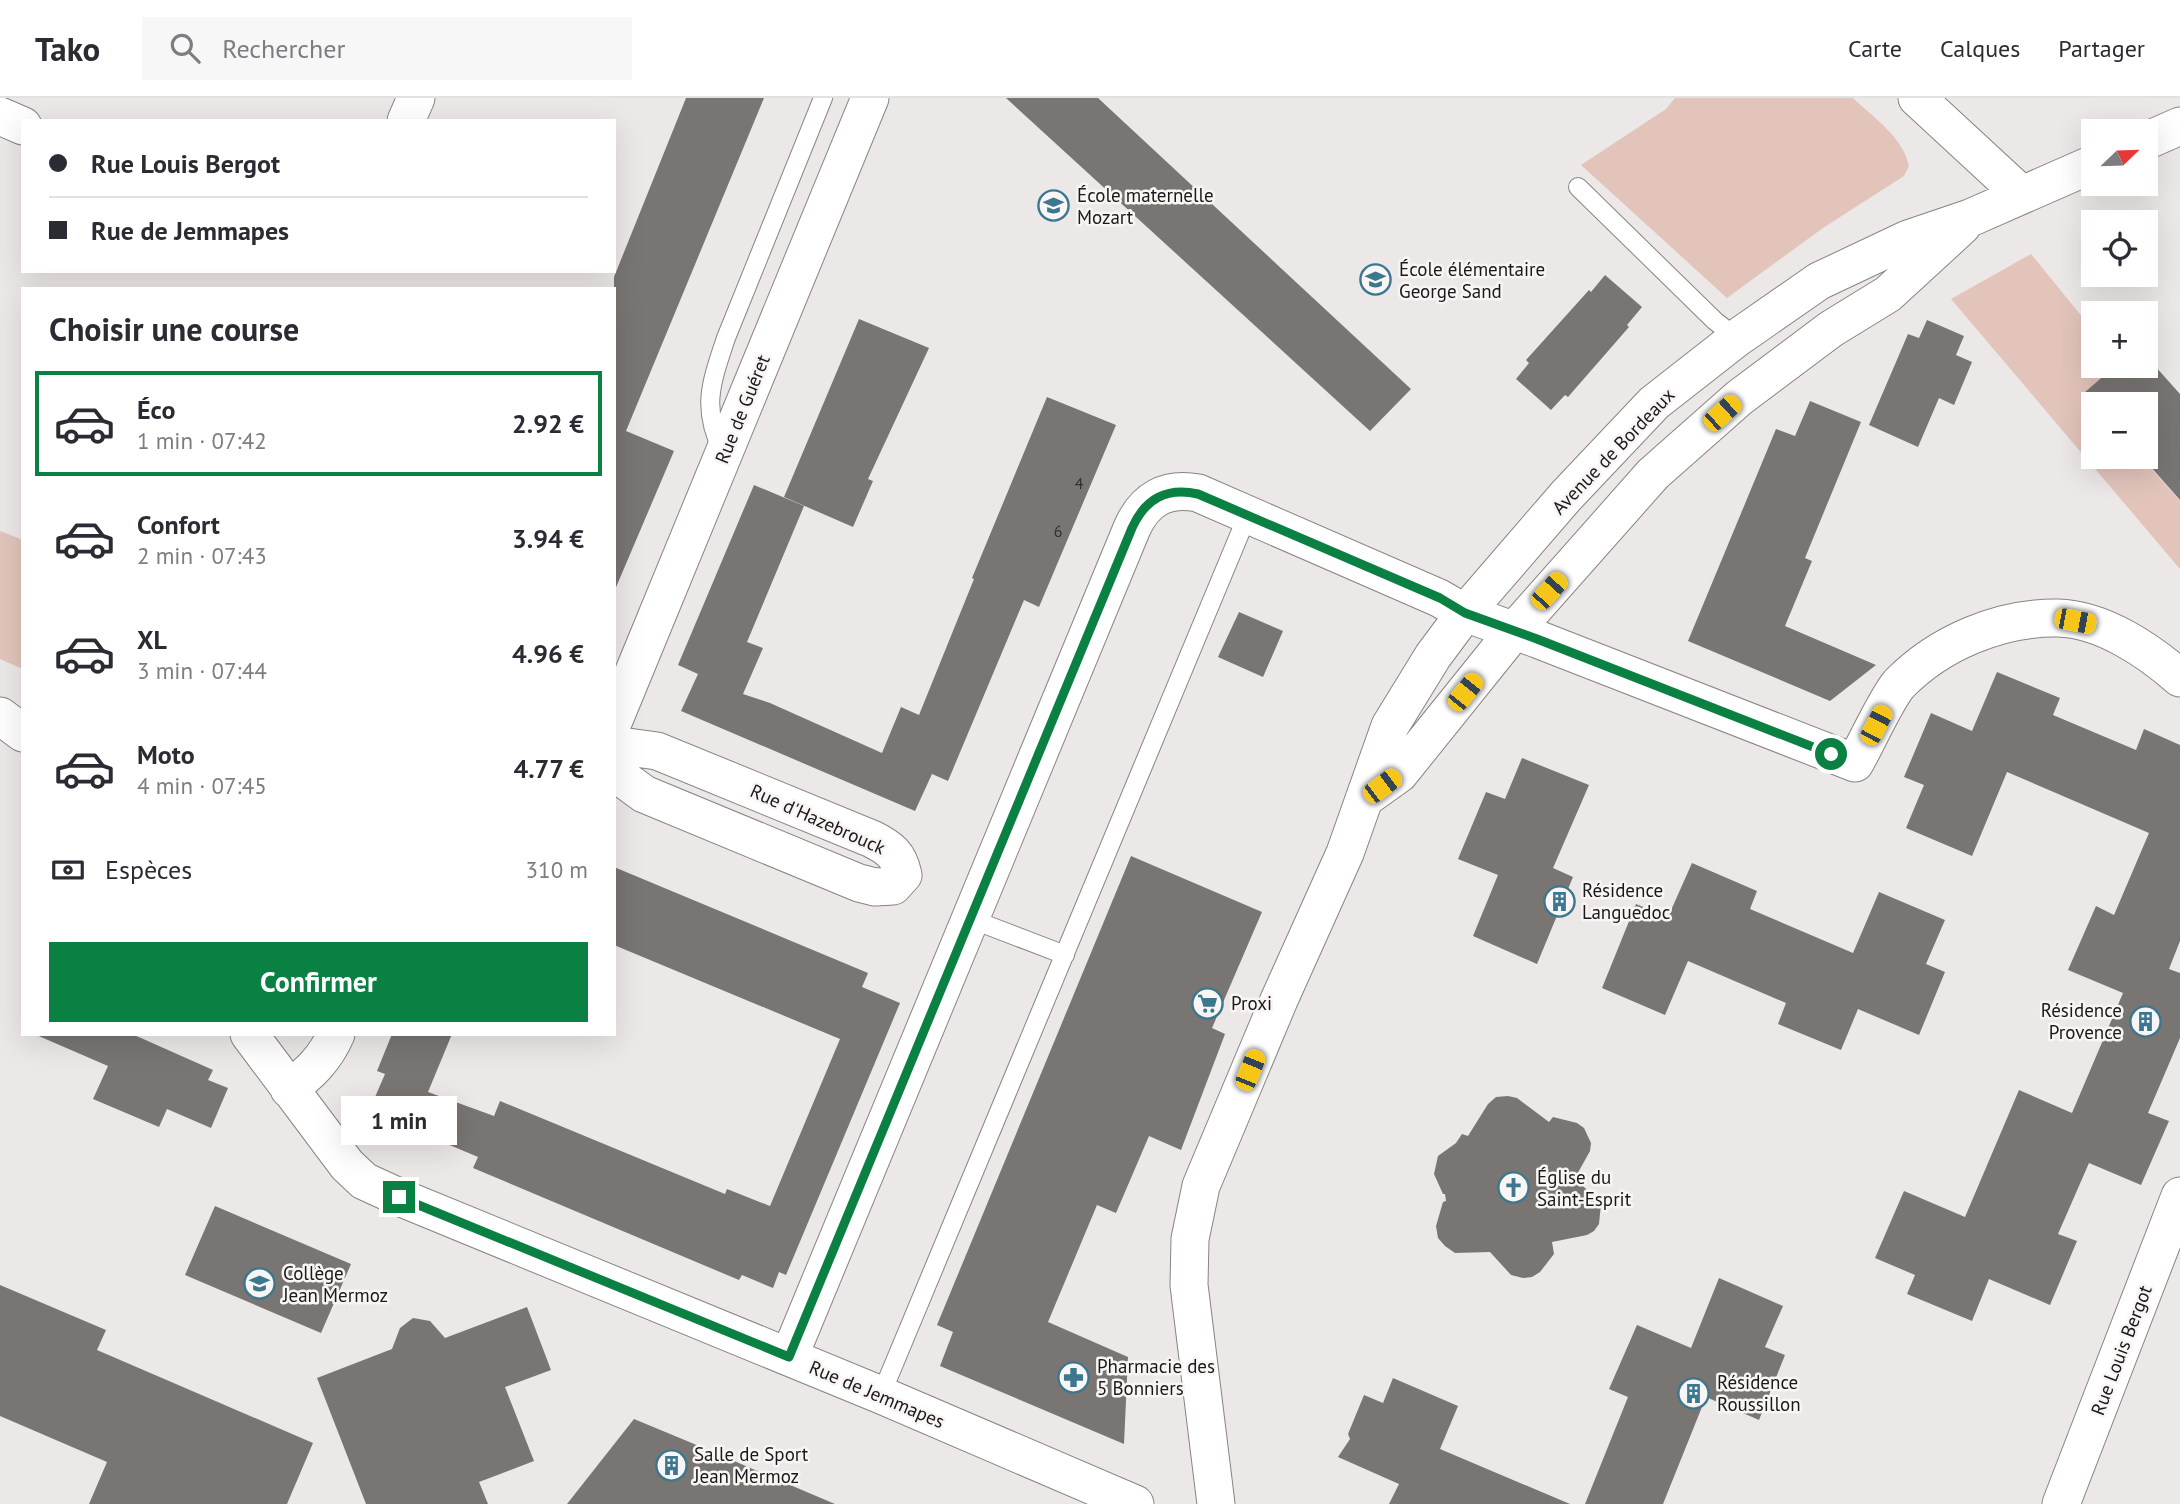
<!DOCTYPE html>
<html lang="fr">
<meta charset="utf-8">
<style>
:root{--surface:#fff;--page:#f7f7f7;--text:#2b2b33;--muted:#7c7c81;--line:#e1e1e2;--accent:#0b8043}
body{margin:0;font-family:"PT Sans",sans-serif;background:var(--page);color:var(--text);height:100vh;display:flex;flex-direction:column;font-size:26px;white-space:nowrap}
*{box-sizing:border-box;margin:0}
p{font-size:23px;color:var(--muted)}
.icon{flex:none;width:38px;height:38px;fill:none;stroke:currentColor;stroke-width:2;stroke-linecap:round;stroke-linejoin:round}
.map{position:relative;flex:1;overflow:hidden}
.sheet{position:absolute;left:21px;top:189px;width:595px;height:749px;display:flex;flex-direction:column;background:var(--surface);border-radius:0px;box-shadow:0 7px 28px #0002}
.sheet>*{flex:none}
.banner{position:absolute;left:21px;top:21px;width:595px;height:154px;border-radius:0px;box-shadow:0 7px 28px #0002;display:grid;align-content:center;height:154px;padding:0 28px;background:var(--surface)}
.needle{width:46px;rotate:67deg}
.buttons{position:absolute;left:2081px;top:21px;display:grid;gap:14px}
.buttons a{display:grid;place-items:center;width:77px;height:77px;border-radius:0px;background:var(--surface);box-shadow:0 7px 28px #0002;font-size:35px}
.end{position:absolute;width:32px;height:32px;margin:-16px;border:9px solid #0b8043;background:#fff;box-shadow:0 0 0 4px #fff}
.from{border-radius:50%}
.bubble{position:absolute;height:49px;border-radius:0px;background:var(--surface);box-shadow:0 7px 28px #0002;font-size:23px;font-weight:700;line-height:49px;text-align:center}
.car{position:absolute;width:21px;height:42px;margin:-21px -10px;border-radius:9px;box-shadow:0 0 5px 2px #0007;background:linear-gradient(#f5c518 24%,#345 0 40%,#f5c518 0 76%,#345 0 86%,#f5c518 0)}
.banner b{display:flex;align-items:center;gap:24px;height:66px;font-size:26px}
.banner b+b{border-top:2px solid var(--line)}
.banner i{width:18px;height:18px;background:var(--text)}
ul{padding:0;list-style:none}
li{display:flex;align-items:center;gap:21px;height:105px;margin:0 14px 10px;padding:0 14px;border:4px solid transparent;border-radius:0px}
li div{flex:1}
li b{display:block;font-size:26px}
li em{font-style:normal;font-weight:700}
li.selected{border-color:var(--accent)}
li>.icon{width:63px;height:63px;stroke-width:1.5}
h2{padding:0 28px;font-size:32px;line-height:84px}
.pay{display:flex;align-items:center;gap:18px;height:77px;padding:0 28px;font-size:26px}
.pay p{margin-inline-start:auto}
.primary-button{display:flex;gap:14px;margin-top:auto;padding:14px 28px}
.primary-button a{flex:1;height:80px;border-radius:0px;background:var(--accent);color:#fff;font-size:28px;font-weight:700;line-height:80px;text-align:center}
header{display:flex;align-items:center;gap:42px;box-sizing:border-box;height:98px;padding:0 35px;background:var(--surface);border-bottom:2px solid var(--line)}
header strong{font-size:33px}
nav{display:flex;gap:38px;margin-inline-start:auto;font-size:24px}
.search{width:490px;height:63px;background:var(--page);display:flex;align-items:center;gap:18px;box-sizing:border-box;padding:0 24px;border-radius:0px;color:var(--muted);font-size:26px}
.map>svg:first-child{display:block}
.green{fill:#e2c4bb}
.building{fill:#787573}
.lines{fill:none;stroke-linecap:round;stroke-linejoin:round}
.lane-casing{stroke:#888483;stroke-width:20}
.street-casing{stroke:#888483;stroke-width:39}
.lane{stroke:#fff;stroke-width:18}
.street{stroke:#fff;stroke-width:37}
.route{stroke:#0b8043;stroke-width:9}
.labels{text-anchor:middle;stroke-width:5;stroke-linejoin:round;paint-order:stroke}
.number-label{font-size:16px;fill:#322f2f}
.poi-label{font-size:19px;fill:#1a1818;stroke:#f9f5f4;text-anchor:start}
.street-label{font-size:19px;fill:#1a1818;stroke:#f9f5f4}
</style>
<header>
<strong>Tako</strong>
<div class="search"><svg class="icon" aria-label="search" viewBox="0 0 24 24"><circle cx="10" cy="10" r="6"/><path d="M15 15l6 6"/></svg>Rechercher</div>
<nav><a>Carte</a><a>Calques</a><a>Partager</a></nav>
</header>
<div class="map">
<svg width="2180" height="1406" viewBox="0 0 2180 1406">
<rect width="100%" height="100%" fill="#ece8e7"/>
<path class="green" d="M 1675,0 L 1853,0 C 1874,20 1903,39 1909,68 L 1904,78 L 1823,130 L 1727,200 L 1581,67 L 1666,11 Z
M 2031,156 L 2093,232 L 2093,268 L 2115,268 L 2085,294 L 2096,306 L 2093,306 L 2093,359 L 2141,359 L 2180,403 L 2180,471 L 1951,201 Z
M 0,433 L 23,442 L 23,571 L 0,561 Z"/>
<path class="building" d="M 686,0 L 764,0 L 626,333 L 674,353 L 614,494 L 614,179 Z
M 1006,0 L 1098,0 L 1411,291 L 1370,333 Z
M 1605,177 L 1642,209 L 1627,227 L 1629,229 L 1568,299 L 1565,297 L 1551,312 L 1516,281 L 1529,265 L 1526,262 L 1589,192 L 1591,194 Z
M 859,221 L 929,250 L 868,381 L 873,383 L 853,429 L 784,399 Z
M 1927,222 L 1964,238 L 1956,257 L 1972,264 L 1954,307 L 1939,300 L 1918,349 L 1869,327 L 1908,236 L 1919,240 Z
M 2115,268 L 2155,268 L 2180,296 L 2180,402 L 2142,359 L 2146,359 L 2146,306 L 2096,306 L 2085,294 Z
M 1047,299 L 1116,327 L 1039,509 L 1024,502 L 948,683 L 932,676 L 915,713 L 681,613 L 698,576 L 678,567 L 754,387 L 804,408 L 747,544 L 763,550 L 743,596 L 770,605 L 882,655 L 901,609 L 919,617 L 974,481 L 972,480 Z
M 1810,303 L 1861,324 L 1805,460 L 1812,463 L 1785,528 L 1876,567 L 1830,603 L 1688,543 L 1776,331 L 1795,338 Z
M 1239,514 L 1283,533 L 1263,579 L 1218,559 Z
M 1997,574 L 2060,600 L 2053,617 L 2136,652 L 2144,631 L 2180,647 L 2180,843 L 2169,871 L 2180,875 L 2180,940 L 2148,1015 L 2169,1023 L 2141,1087 L 2089,1065 L 2058,1136 L 2077,1143 L 2050,1207 L 1989,1181 L 1972,1223 L 1907,1196 L 1915,1177 L 1875,1160 L 1904,1093 L 1965,1119 L 2019,992 L 2072,1015 L 2123,895 L 2068,872 L 2096,808 L 2114,817 L 2149,735 L 2007,674 L 1972,758 L 1906,730 L 1924,687 L 1904,679 L 1931,615 L 1972,633 Z
M 1522,660 L 1589,687 L 1553,770 L 1573,779 L 1537,866 L 1473,838 L 1498,777 L 1458,761 L 1486,694 L 1505,701 Z
M 1131,758 L 1262,814 L 1212,930 L 1225,936 L 1181,1052 L 1149,1038 L 1116,1115 L 1097,1107 L 1048,1224 L 1128,1259 L 1124,1346 L 940,1268 L 953,1234 L 937,1227 Z
M 1692,765 L 1757,793 L 1750,811 L 1853,855 L 1879,794 L 1945,822 L 1926,866 L 1945,874 L 1919,937 L 1858,911 L 1841,952 L 1778,926 L 1786,905 L 1688,863 L 1665,917 L 1602,890 L 1636,806 L 1668,819 Z
M 614,769 L 868,875 L 862,889 L 900,905 L 786,1177 L 779,1174 L 773,1190 L 742,1177 L 739,1182 L 473,1070 L 478,1059 L 369,1013 L 385,976 L 377,973 L 392,936 L 452,936 L 428,994 L 494,1018 L 500,1003 L 725,1096 L 727,1091 L 770,1108 L 840,941 L 614,847 Z
M 34,936 L 132,936 L 213,972 L 208,982 L 228,990 L 211,1030 L 167,1011 L 159,1029 L 93,1001 L 108,968 Z
M 1508,998 L 1517,1000 L 1549,1024 L 1553,1019 L 1577,1025 L 1584,1030 L 1591,1045 L 1590,1053 L 1575,1080 L 1601,1106 L 1599,1126 L 1594,1133 L 1587,1137 L 1552,1144 L 1554,1156 L 1540,1174 L 1532,1179 L 1523,1180 L 1511,1177 L 1490,1154 L 1455,1155 L 1445,1148 L 1438,1140 L 1436,1128 L 1443,1104 L 1446,1103 L 1445,1096 L 1443,1096 L 1434,1076 L 1438,1058 L 1456,1045 L 1462,1036 L 1468,1038 L 1488,1006 L 1496,999 Z
M 215,1108 L 351,1166 L 321,1235 L 185,1177 Z
M 1719,1180 L 1783,1208 L 1765,1249 L 1785,1257 L 1759,1322 L 1706,1299 L 1663,1406 L 1585,1406 L 1628,1299 L 1609,1291 L 1637,1227 L 1691,1250 Z
M 0,1187 L 106,1232 L 97,1252 L 313,1345 L 287,1406 L 89,1406 L 107,1364 L 0,1318 Z
M 527,1209 L 551,1272 L 505,1289 L 534,1363 L 479,1384 L 488,1406 L 366,1406 L 317,1280 L 392,1251 L 400,1230 L 413,1220 L 430,1223 L 445,1240 Z
M 1393,1280 L 1458,1308 L 1440,1351 L 1570,1406 L 1389,1406 L 1399,1386 L 1338,1359 L 1350,1341 L 1348,1336 L 1364,1297 L 1383,1305 Z
M 634,1321 L 687,1343 L 835,1406 L 567,1406 Z"/>
<g class="lines">
<defs>
<path id="lane" d="M 1578,89 L 1715,223 L 1737,240
M 723,354 C 701,310 711,285 726,240 L 823,0
M 971,821 L 1065,857
M 881,1297 L 1248,416"/>
<path id="street" d="M 1917,0 L 2022,97
M 0,18 L 23,28
M 406,23 L 416,0
M 2146,43 L 2180,28
M 0,618 L 23,635
M 614,622 L 870,0
M 614,653 L 628,649 L 657,653 L 872,741 C 890,750 899,757 903,777 L 893,788 L 875,789 L 859,785 L 644,696 L 614,674
M 1364,701 L 1399,676 L 1514,533 L 1653,376 L 1739,300 L 1831,231 L 1888,196 L 1962,128
M 249,936 L 347,1067 L 364,1083 L 399,1099 L 881,1297 L 1135,1406
M 289,991 C 310,975 325,961 336,936
M 789,1259 L 1132,430 C 1145,401 1166,389 1198,395 L 1439,500 L 1465,515 L 1537,541 L 1855,665 C 1866,646 1886,601 1899,586 C 1939,545 2000,519 2058,520 C 2102,521 2148,552 2180,580
M 1216,1406 L 1189,1187 L 1190,1141 L 1201,1088 L 1279,902 L 1345,755 L 1390,628 L 1433,558 L 1465,515 L 1566,398 L 1654,305 L 1737,240 L 1819,183 L 1908,141 L 1970,120 L 2093,66
M 2061,1406 L 2180,1098"/>
</defs>
<use href="#lane" class="lane-casing"/>
<use href="#street" class="street-casing"/>
<use href="#lane" class="lane"/>
<use href="#street" class="street"/>
</g>
<g class="lines">
<path class="route" d="M 399,1099 L 789,1259 L 1132,430 C 1145,401 1166,389 1198,396 L 1440,500 L 1465,515 L 1537,541 L 1831,656"/>
</g>
<defs>
<symbol id="school-ring" viewBox="-11 -11 22 22"><circle r="9.5" fill="#f9f5f4" stroke="#3b778e" stroke-width="1.5"/><path d="M0-5L7-2L0 1L-7-2ZM-4 1L0 2.5L4 1V4Q0 6-4 4Z" fill="#3b778e"/></symbol>
<symbol id="building-ring" viewBox="-11 -11 22 22"><circle r="9.5" fill="#f9f5f4" stroke="#3b778e" stroke-width="1.5"/><path d="M-4-6H4V6H1V3H-1V6H-4ZM-2.5-4.3h1.7v1.8h-1.7ZM.8-4.3h1.7v1.8H.8ZM-2.5-1h1.7V.8h-1.7ZM.8-1h1.7V.8H.8Z" fill="#3b778e"/></symbol>
<symbol id="supermarket-ring" viewBox="-11 -11 22 22"><circle r="9.5" fill="#f9f5f4" stroke="#3b778e" stroke-width="1.5"/><path d="M-6-5.5h2.5l.6 2H6L4.5 2H-2.5L-4.4-4H-6ZM-1.5 3.2a1.3 1.3 0 1 0 .1 0ZM3 3.2a1.3 1.3 0 1 0 .1 0Z" fill="#3b778e"/></symbol>
<symbol id="church-ring" viewBox="-11 -11 22 22"><circle r="9.5" fill="#f9f5f4" stroke="#3b778e" stroke-width="1.5"/><path d="M-1.2-6h2.4v3.5h3.3v2.4h-3.3V6h-2.4V-.1h-3.3v-2.4h3.3Z" fill="#3b778e"/></symbol>
<symbol id="pharmacy-ring" viewBox="-11 -11 22 22"><circle r="9.5" fill="#f9f5f4" stroke="#3b778e" stroke-width="1.5"/><path d="M-2-6h4v4h4v4h-4v4h-4v-4h-4v-4h4Z" fill="#3b778e"/></symbol>
</defs>
<g fill-rule="evenodd">
<use href="#school-ring" x="1036" y="90" width="35" height="35"/>
<use href="#school-ring" x="1358" y="164" width="35" height="35"/>
<use href="#building-ring" x="1542" y="786" width="35" height="35"/>
<use href="#supermarket-ring" x="1190" y="888" width="35" height="35"/>
<use href="#building-ring" x="2128" y="906" width="35" height="35"/>
<use href="#church-ring" x="1496" y="1072" width="35" height="35"/>
<use href="#school-ring" x="242" y="1168" width="35" height="35"/>
<use href="#pharmacy-ring" x="1056" y="1262" width="35" height="35"/>
<use href="#building-ring" x="1676" y="1278" width="35" height="35"/>
<use href="#building-ring" x="654" y="1350" width="35" height="35"/>
</g>
<g class="labels">
<g class="number-label">
<text x="1079" y="391">4</text>
<text x="1058" y="439">6</text>
</g>
<g class="poi-label">
<text x="1077" y="104">École maternelle<tspan x="1077" dy="22">Mozart</tspan></text>
<text x="1399" y="178">École élémentaire<tspan x="1399" dy="22">George Sand</tspan></text>
<text x="1582" y="799">Résidence<tspan x="1582" dy="22">Languedoc</tspan></text>
<text x="1231" y="912">Proxi</text>
<text x="2122" y="919" text-anchor="end">Résidence<tspan x="2122" dy="22">Provence</tspan></text>
<text x="1537" y="1086">Église du<tspan x="1537" dy="22">Saint-Esprit</tspan></text>
<text x="283" y="1182">Collège<tspan x="283" dy="22">Jean Mermoz</tspan></text>
<text x="1097" y="1275">Pharmacie des<tspan x="1097" dy="22">5 Bonniers</tspan></text>
<text x="1717" y="1291">Résidence<tspan x="1717" dy="22">Roussillon</tspan></text>
<text x="694" y="1363">Salle de Sport<tspan x="694" dy="22">Jean Mermoz</tspan></text>
</g>
<g class="street-label">
<text transform="translate(742 311) rotate(-68)" y="7">Rue de Guéret</text>
<text transform="translate(1613 353) rotate(-46)" y="7">Avenue de Bordeaux</text>
<text transform="translate(818 721) rotate(24)" y="7">Rue d'Hazebrouck</text>
<text transform="translate(2121 1252) rotate(-69)" y="7">Rue Louis Bergot</text>
<text transform="translate(877 1296) rotate(23)" y="7">Rue de Jemmapes</text>
</g>
</g>
</svg>
<div class="buttons">
<a><svg class="needle" viewBox="-14 -14 28 28"><path d="M0-13l5 13h-10z" fill="#e53935"/><path d="M0 13l5-13h-10z" fill="#7c7c81"/></svg></a>
<a><svg class="icon" aria-label="locate" viewBox="0 0 24 24"><circle cx="12" cy="12" r="6"/><path d="M12 2v4M12 18v4M2 12h4M18 12h4"/></svg></a>
<a>+</a>
<a>−</a>
</div>
<i class="end from" style="left:1831px;top:656px"></i>
<i class="end" style="left:399px;top:1099px"></i>
<div class="bubble" style="left:341px;top:998px;width:116px">1 min</div>
<i class="car" style="left:1722px;top:315px;rotate:48deg"></i>
<i class="car" style="left:1549px;top:493px;rotate:42deg"></i>
<i class="car" style="left:2075px;top:523px;rotate:101deg"></i>
<i class="car" style="left:1465px;top:594px;rotate:39deg"></i>
<i class="car" style="left:1876px;top:627px;rotate:28deg"></i>
<i class="car" style="left:1382px;top:688px;rotate:53deg"></i>
<i class="car" style="left:1250px;top:972px;rotate:22deg"></i>
<div class="banner">
<b><i class="from"></i>Rue Louis Bergot</b>
<b><i></i>Rue de Jemmapes</b>
</div>
<section class="sheet">
<h2>Choisir une course</h2>
<ul>
<li class="selected"><svg class="icon" aria-label="car" viewBox="0 0 24 24"><path d="M5 17H2v-5l4-1 3-4h7l3 4 3 1v5h-3M9 17h6M6 11h13"/><circle cx="7" cy="17" r="2"/><circle cx="17" cy="17" r="2"/></svg><div><b>Éco</b><p>1 min · 07:42</p></div><em>2.92 €</em></li>
<li><svg class="icon" aria-label="car" viewBox="0 0 24 24"><path d="M5 17H2v-5l4-1 3-4h7l3 4 3 1v5h-3M9 17h6M6 11h13"/><circle cx="7" cy="17" r="2"/><circle cx="17" cy="17" r="2"/></svg><div><b>Confort</b><p>2 min · 07:43</p></div><em>3.94 €</em></li>
<li><svg class="icon" aria-label="car" viewBox="0 0 24 24"><path d="M5 17H2v-5l4-1 3-4h7l3 4 3 1v5h-3M9 17h6M6 11h13"/><circle cx="7" cy="17" r="2"/><circle cx="17" cy="17" r="2"/></svg><div><b>XL</b><p>3 min · 07:44</p></div><em>4.96 €</em></li>
<li><svg class="icon" aria-label="car" viewBox="0 0 24 24"><path d="M5 17H2v-5l4-1 3-4h7l3 4 3 1v5h-3M9 17h6M6 11h13"/><circle cx="7" cy="17" r="2"/><circle cx="17" cy="17" r="2"/></svg><div><b>Moto</b><p>4 min · 07:45</p></div><em>4.77 €</em></li>
</ul>
<div class="pay"><svg class="icon" aria-label="cash" viewBox="0 0 24 24"><path d="M3 7h18v10H3z"/><circle cx="12" cy="12" r="2"/></svg>Espèces<p>310 m</p></div>
<div class="primary-button"><a>Confirmer</a></div>
</section>
</div>
